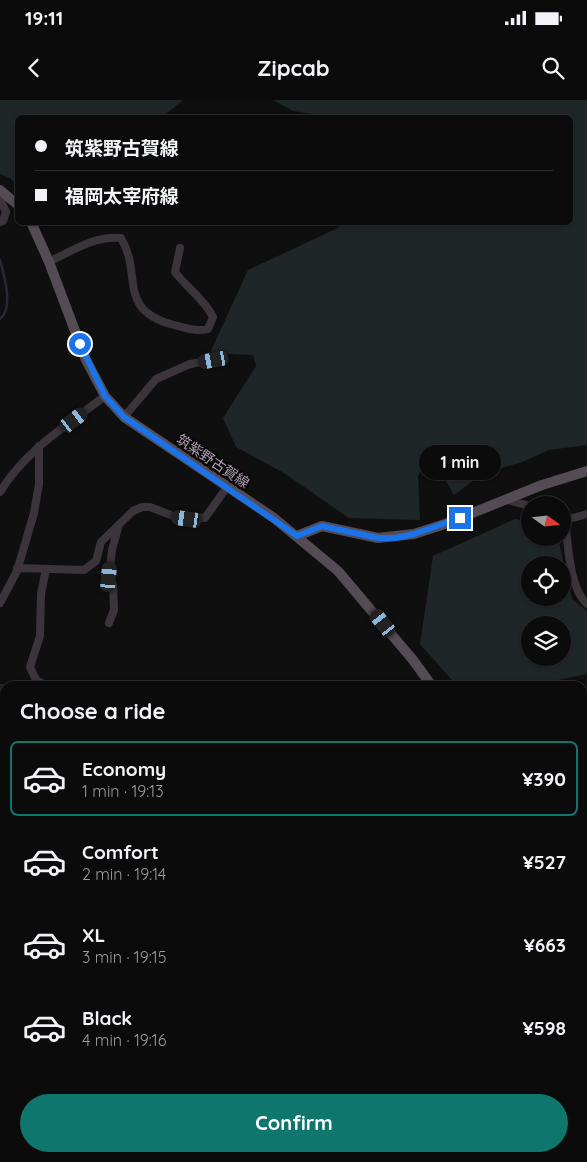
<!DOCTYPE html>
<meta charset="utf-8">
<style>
:root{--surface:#0c0b0c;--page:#151415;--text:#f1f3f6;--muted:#9a9b9d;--line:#2c2b2d;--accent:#0f766e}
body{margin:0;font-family:Quicksand,"Noto Sans JP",sans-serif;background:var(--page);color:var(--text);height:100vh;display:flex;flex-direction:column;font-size:19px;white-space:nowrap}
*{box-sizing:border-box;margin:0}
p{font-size:16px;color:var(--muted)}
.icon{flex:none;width:28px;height:28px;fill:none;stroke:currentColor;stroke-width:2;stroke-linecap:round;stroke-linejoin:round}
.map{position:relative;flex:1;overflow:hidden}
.sheet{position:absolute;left:0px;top:581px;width:588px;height:481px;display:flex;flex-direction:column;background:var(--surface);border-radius:15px 15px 0 0;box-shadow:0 1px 4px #0004,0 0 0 1px var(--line)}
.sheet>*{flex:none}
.banner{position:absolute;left:15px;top:15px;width:558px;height:110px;border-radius:8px;box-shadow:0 1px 4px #0004,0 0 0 1px var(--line);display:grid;align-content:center;height:110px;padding:0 20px;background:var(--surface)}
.needle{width:32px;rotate:105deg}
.fabs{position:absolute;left:521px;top:396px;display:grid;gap:10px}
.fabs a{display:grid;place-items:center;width:50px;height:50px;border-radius:50%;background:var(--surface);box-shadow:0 1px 4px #0004,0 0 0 1px var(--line);font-size:25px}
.end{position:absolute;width:22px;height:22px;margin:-11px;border:6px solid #1a73e8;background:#fff;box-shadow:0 0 0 2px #fff}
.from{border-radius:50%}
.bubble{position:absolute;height:35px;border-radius:18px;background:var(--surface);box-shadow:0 1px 4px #0004,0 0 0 1px var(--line);font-size:16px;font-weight:800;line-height:35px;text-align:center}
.car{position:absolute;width:15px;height:30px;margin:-15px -8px;border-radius:6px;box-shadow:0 0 4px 1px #0007;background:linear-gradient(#222 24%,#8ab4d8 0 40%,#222 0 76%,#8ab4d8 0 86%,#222 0)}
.banner b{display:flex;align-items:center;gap:18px;height:48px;font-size:19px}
.banner b+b{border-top:1px solid var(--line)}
.banner i{width:12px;height:12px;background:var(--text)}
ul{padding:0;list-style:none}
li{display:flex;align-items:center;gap:15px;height:75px;margin:0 10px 8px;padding:0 10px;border:2px solid transparent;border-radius:8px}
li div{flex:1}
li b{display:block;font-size:19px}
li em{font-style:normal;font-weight:800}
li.selected{border-color:var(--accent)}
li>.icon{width:45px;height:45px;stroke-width:1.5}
h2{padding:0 20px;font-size:22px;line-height:60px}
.primary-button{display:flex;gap:10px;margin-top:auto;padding:10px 20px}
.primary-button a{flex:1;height:58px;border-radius:30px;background:var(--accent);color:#fff;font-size:20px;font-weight:800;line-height:58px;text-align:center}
.status{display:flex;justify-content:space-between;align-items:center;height:35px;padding:0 25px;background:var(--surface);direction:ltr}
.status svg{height:14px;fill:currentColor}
header{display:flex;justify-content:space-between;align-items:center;height:65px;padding:0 20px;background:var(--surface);font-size:22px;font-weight:800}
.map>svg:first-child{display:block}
.green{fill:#1e2628;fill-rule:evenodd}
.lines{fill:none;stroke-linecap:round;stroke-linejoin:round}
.stream{stroke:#2e2535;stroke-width:2.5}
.minor{stroke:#3b343b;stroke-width:8}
.major{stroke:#544b55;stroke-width:10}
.route{stroke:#1a73e8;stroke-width:6}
.labels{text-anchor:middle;stroke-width:5;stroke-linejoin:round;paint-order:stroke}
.street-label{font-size:14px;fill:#b09eb3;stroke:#0b0a0b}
</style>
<div class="status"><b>19:11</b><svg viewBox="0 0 49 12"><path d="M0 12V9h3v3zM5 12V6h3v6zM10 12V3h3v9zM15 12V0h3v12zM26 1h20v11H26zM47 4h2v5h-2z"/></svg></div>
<header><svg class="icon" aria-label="back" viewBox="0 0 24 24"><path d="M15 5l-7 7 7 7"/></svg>Zipcab<svg class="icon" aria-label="search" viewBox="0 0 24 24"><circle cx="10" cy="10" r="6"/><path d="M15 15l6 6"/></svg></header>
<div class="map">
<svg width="587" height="1062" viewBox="0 0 587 1062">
<rect width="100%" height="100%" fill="#100f10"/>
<path class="green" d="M 0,0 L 183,0 L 162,17 L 18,18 L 17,86 L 10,78 L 0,74 Z
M 273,0 L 587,0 L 587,345 L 549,350 L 522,362 L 483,373 L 454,395 L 430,352 L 418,376 L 420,420 L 349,418 L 284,373 L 236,347 L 223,318 L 256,266 L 253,255 L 210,253 L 248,170 L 338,128 L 342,123 L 570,122 L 570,18 L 332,17 L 293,11 Z
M 515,419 L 530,422 L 530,438 L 558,438 L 572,499 L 587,511 L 587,574 L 529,586 L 457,586 L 420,544 L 433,456 ZM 530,465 L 562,465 L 562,498 L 530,498 ZM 530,525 L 562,525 L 562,558 L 530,558 Z
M 0,584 L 20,584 L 23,586 L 5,586 L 5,1040 L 0,1036 Z
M 587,876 L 587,920 L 583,921 L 583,877 Z
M 26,1058 L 90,1058 L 83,1062 L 32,1062 Z
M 262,1058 L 380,1058 L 372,1062 L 262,1062 Z"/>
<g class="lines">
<path class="stream" d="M 0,160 C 4,175 14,208 0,219"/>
<path class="minor" d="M 0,99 L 6,112 L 3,121 L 0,122
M 49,162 C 73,150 94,136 121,138 C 143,175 116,210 174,225 C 185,228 197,232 208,229 L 213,217 C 205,200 186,187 175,172 L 180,148
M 124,317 L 156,279 L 190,264 L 214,260
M 0,392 C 25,351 67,325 105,296
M 508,398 L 511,401 L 530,406
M 562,417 L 565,420 L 587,414
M 565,420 C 568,443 569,488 587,504
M 17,468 L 84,470 L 96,461 L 101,442 L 133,411 L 142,407 L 150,407 L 176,417 L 205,418 L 227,387
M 46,469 L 41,494 L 40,536 L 30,567 L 36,580 L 47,586
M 0,503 L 17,471 L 34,413 L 39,384 L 39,346
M 109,523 L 114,510 L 113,485 L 109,477 L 112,450 L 118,428
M 582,680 L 587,682
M 582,931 L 587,939
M 0,1054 L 5,1052
M 17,1058 L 20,1062"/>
<path class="major" d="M 0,90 L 18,105
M 31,122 L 49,162 L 86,260 L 105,296 L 124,317 L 274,418 L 338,471 L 413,560 L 432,586
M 297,436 L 322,426 L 378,438 L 414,434 L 445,424 L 542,385 L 587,371
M 582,731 L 587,733"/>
</g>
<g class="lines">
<path class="route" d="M 80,244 L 105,296 L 124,317 L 297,436 L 322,426 L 378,438 L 395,438 L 414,434 L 460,418"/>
</g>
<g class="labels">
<g class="street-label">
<text transform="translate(213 361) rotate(34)" y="5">筑紫野古賀線</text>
</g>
</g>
</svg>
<div class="fabs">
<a><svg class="needle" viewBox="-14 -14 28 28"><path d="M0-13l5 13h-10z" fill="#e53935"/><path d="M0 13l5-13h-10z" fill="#9a9b9d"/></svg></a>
<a><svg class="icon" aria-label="locate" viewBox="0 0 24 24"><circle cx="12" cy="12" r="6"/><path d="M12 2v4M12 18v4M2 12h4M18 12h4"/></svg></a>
<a><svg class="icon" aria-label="layers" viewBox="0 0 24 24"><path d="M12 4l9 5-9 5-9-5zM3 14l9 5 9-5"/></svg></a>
</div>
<i class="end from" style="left:80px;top:244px"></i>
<i class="end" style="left:460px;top:418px"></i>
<div class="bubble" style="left:419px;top:345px;width:82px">1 min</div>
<i class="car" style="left:214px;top:260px;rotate:260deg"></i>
<i class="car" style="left:74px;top:320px;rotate:53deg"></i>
<i class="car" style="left:187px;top:419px;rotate:278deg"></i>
<i class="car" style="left:109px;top:477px;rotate:5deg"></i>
<i class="car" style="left:383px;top:523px;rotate:321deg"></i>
<div class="banner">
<b><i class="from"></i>筑紫野古賀線</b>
<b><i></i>福岡太宰府線</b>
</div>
<section class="sheet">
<h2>Choose a ride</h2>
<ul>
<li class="selected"><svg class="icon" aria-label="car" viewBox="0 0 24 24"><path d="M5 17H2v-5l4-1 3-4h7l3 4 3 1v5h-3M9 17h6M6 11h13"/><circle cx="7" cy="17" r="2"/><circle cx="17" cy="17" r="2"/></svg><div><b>Economy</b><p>1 min · 19:13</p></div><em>¥390</em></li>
<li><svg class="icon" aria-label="car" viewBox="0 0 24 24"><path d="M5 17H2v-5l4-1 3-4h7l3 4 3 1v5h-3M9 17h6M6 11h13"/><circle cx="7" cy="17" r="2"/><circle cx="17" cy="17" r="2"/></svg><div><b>Comfort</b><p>2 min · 19:14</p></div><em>¥527</em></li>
<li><svg class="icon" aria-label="car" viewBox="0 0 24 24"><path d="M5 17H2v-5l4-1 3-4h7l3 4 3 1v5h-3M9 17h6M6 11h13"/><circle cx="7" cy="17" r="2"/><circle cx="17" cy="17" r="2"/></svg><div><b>XL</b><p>3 min · 19:15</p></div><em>¥663</em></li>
<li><svg class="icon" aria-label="car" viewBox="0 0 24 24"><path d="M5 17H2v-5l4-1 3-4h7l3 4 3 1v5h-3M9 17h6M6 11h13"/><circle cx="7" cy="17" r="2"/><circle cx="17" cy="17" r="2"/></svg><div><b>Black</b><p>4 min · 19:16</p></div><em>¥598</em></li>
</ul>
<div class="primary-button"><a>Confirm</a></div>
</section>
</div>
